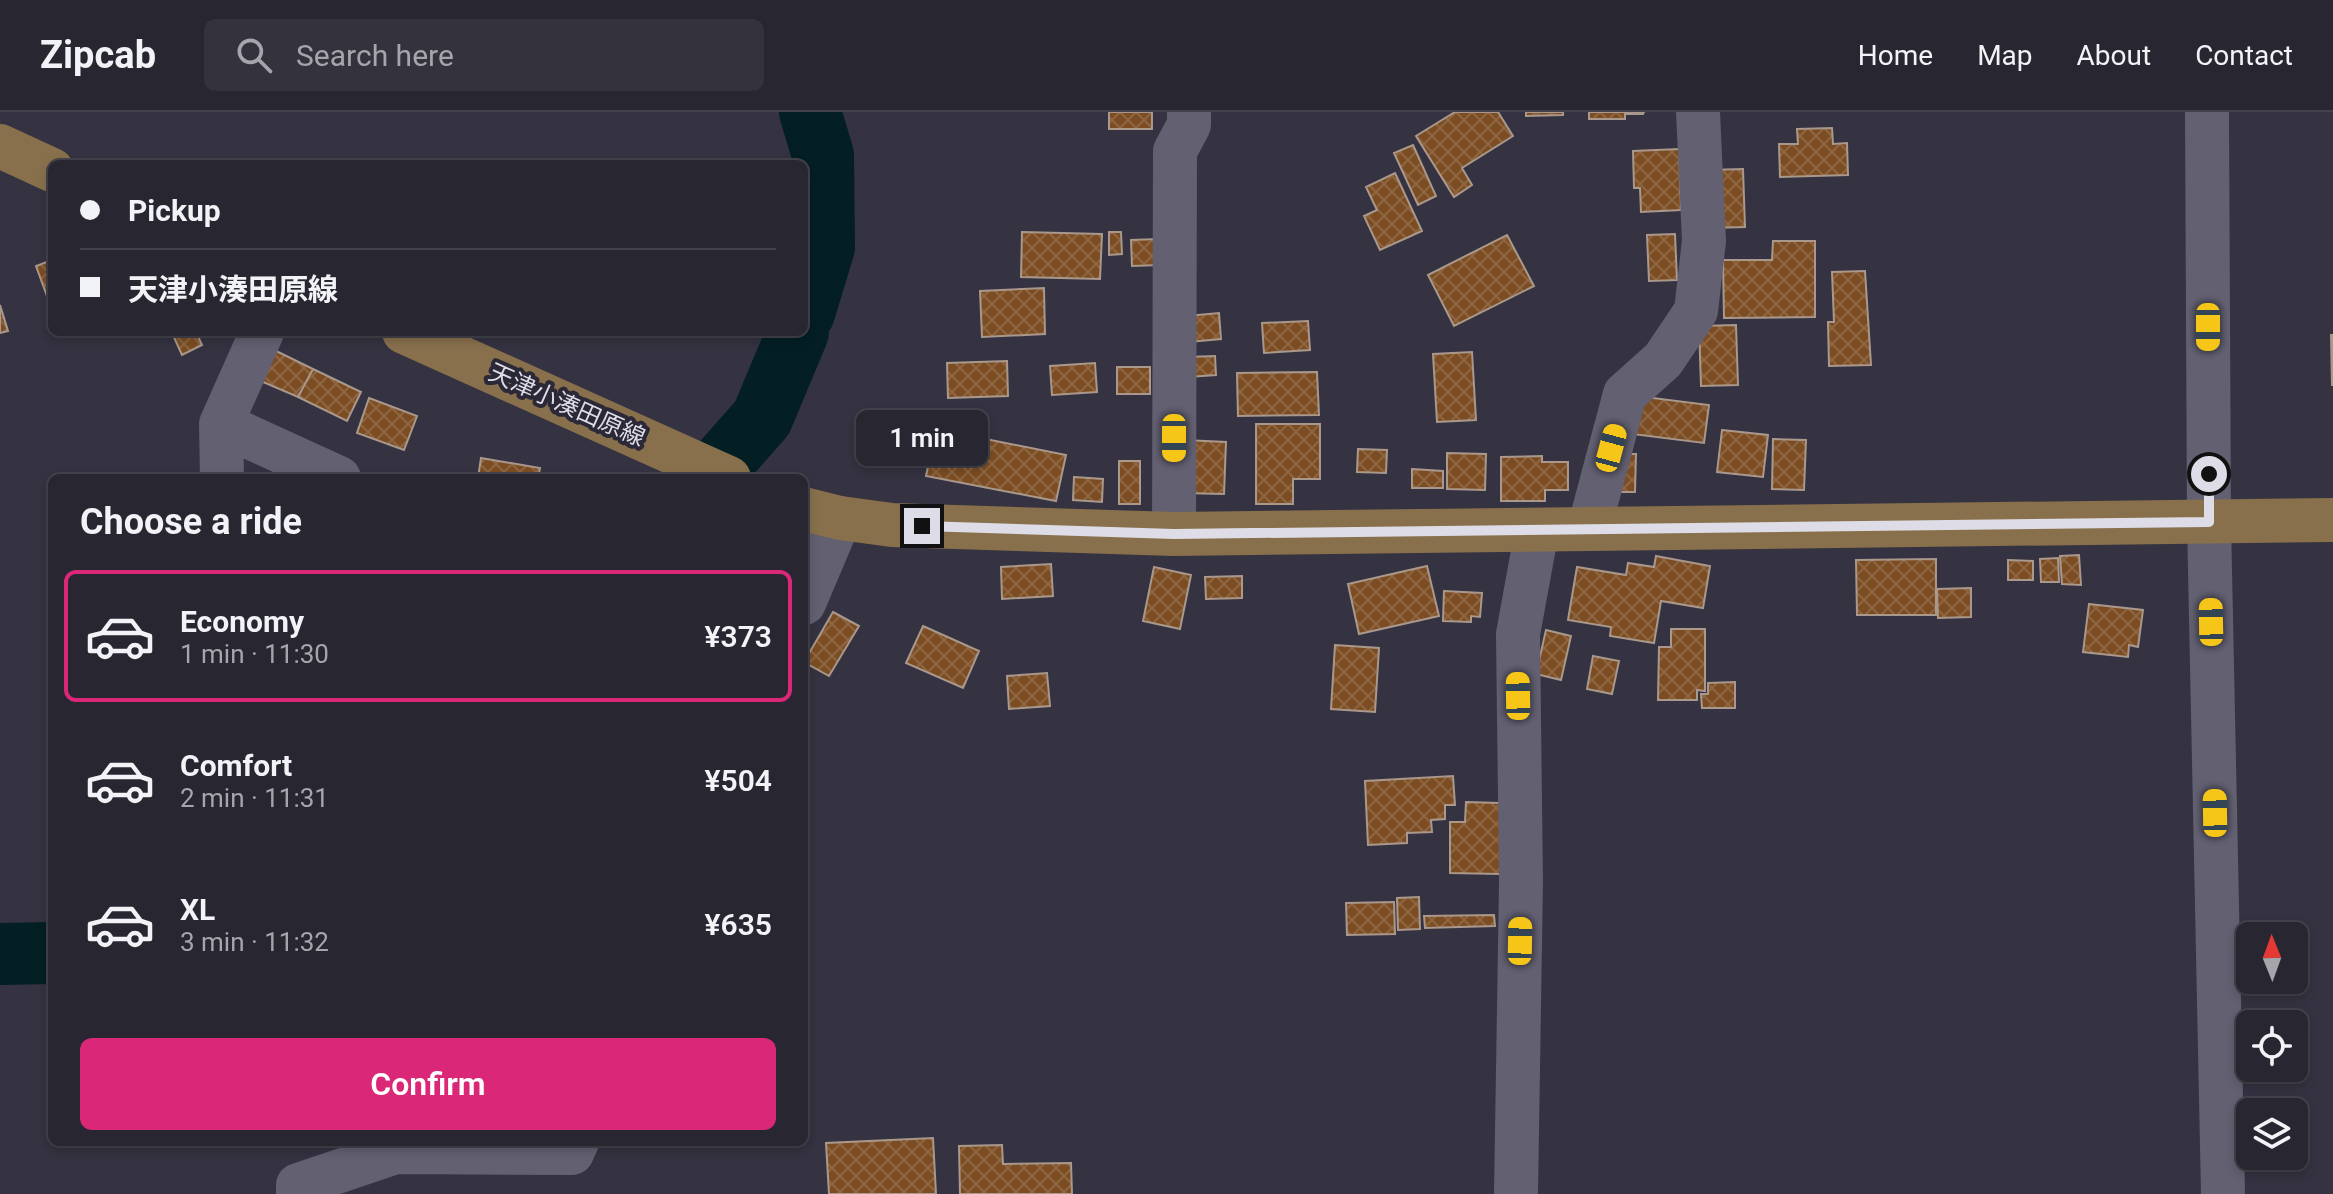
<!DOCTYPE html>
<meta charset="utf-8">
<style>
:root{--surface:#282631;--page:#34323d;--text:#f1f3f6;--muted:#a5a5ab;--line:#44434d;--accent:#db2777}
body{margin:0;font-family:Roboto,"Noto Sans JP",sans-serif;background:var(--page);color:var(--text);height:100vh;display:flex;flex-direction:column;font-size:30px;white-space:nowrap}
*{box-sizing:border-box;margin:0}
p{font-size:26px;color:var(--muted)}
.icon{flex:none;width:44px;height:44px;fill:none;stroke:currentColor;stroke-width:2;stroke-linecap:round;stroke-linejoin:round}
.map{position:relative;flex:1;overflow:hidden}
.sheet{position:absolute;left:48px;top:362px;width:760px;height:672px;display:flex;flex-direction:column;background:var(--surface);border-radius:12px;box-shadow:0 4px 12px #0003,0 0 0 2px var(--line)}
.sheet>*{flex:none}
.guide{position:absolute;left:48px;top:48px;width:760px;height:176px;border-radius:12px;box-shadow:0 4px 12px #0003,0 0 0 2px var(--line);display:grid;align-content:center;height:176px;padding:0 32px;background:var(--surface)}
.needle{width:52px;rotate:359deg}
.tools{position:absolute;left:2236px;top:810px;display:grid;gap:16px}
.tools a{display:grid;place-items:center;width:72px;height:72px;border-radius:12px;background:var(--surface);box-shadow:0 4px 12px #0003,0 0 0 2px var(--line);font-size:40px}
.end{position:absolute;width:36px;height:36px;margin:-18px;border:10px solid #dedde7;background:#111;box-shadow:0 0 0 4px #111}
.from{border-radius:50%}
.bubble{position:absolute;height:56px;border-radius:12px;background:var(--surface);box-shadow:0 4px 12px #0003,0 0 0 2px var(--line);font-size:26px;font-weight:600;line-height:56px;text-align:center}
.car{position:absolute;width:24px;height:48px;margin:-24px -12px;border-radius:10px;box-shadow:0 0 6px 2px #0007;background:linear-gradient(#f5c518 24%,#345 0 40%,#f5c518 0 76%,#345 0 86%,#f5c518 0)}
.guide b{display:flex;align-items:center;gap:28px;height:76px;font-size:30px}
.guide b+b{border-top:2px solid var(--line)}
.guide i{width:20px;height:20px;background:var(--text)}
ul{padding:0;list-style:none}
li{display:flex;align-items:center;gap:24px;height:132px;margin:0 16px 12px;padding:0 16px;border:4px solid transparent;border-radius:12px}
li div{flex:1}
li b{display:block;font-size:30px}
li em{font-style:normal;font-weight:600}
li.selected{border-color:var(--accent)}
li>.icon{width:72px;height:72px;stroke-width:1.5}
h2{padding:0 32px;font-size:36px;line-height:96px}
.button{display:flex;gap:16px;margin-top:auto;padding:16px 32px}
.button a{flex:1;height:92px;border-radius:12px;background:var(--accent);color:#fff;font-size:32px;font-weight:600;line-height:92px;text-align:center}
header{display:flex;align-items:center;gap:48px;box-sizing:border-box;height:112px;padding:0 40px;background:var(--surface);border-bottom:2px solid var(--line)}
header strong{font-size:38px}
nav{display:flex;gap:44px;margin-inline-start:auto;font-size:28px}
.search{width:560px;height:72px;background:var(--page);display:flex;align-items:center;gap:20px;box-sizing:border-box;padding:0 28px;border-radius:12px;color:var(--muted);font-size:30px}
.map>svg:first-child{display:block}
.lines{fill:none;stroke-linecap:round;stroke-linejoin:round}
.river{stroke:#031f24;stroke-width:62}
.building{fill:url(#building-cross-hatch);stroke:#a9988b;stroke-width:2}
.minor{stroke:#626071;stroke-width:44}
.major{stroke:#88704c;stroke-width:44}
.route{stroke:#dedde7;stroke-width:10}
.labels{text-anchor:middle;stroke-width:8;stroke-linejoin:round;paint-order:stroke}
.street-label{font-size:24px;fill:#dedde7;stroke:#2b2837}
</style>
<header>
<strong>Zipcab</strong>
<div class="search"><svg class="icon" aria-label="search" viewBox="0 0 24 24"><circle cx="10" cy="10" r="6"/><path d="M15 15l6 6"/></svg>Search here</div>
<nav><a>Home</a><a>Map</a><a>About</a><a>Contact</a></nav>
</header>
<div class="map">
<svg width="2333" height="1082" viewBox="0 0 2333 1082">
<defs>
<pattern id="building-cross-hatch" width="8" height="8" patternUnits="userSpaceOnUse" patternTransform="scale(2)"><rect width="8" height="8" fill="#7c4d22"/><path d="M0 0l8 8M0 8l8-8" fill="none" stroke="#8e6642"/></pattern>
</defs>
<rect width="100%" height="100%" fill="#353241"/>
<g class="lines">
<path class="river" d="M 804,201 L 824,135 L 823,43 L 810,0
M 709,366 L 762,306 L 798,220
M 0,842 L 52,841"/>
</g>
<path class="building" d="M 1109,0 L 1152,0 L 1152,17 L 1109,17 Z
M 1455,0 L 1498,0 L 1513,24 L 1462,56 L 1472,73 L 1454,85 L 1416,24 Z
M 1526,0 L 1563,0 L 1563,3 L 1526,4 Z
M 1589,0 L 1644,0 L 1643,2 L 1625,2 L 1625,7 L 1589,7 Z
M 1832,16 L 1833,32 L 1847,31 L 1848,63 L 1780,65 L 1779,32 L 1798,32 L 1797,17 Z
M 1413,33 L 1436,84 L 1418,93 L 1394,41 Z
M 1679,37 L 1681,98 L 1641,100 L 1640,76 L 1634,76 L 1633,39 Z
M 1743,57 L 1745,115 L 1711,116 L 1709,58 Z
M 1395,61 L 1422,119 L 1380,138 L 1364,104 L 1377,98 L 1366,75 Z
M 1022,120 L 1102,122 L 1100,167 L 1021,165 Z
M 1109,120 L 1121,120 L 1122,142 L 1109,143 Z
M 1675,122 L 1677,168 L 1649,169 L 1647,123 Z
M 1507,123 L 1534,174 L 1454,214 L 1428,163 Z
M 1159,127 L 1160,153 L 1132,154 L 1131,128 Z
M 1773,129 L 1815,129 L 1815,205 L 1724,206 L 1723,148 L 1772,148 Z
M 52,148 L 52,195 L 51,195 L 36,154 Z
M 1865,159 L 1871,253 L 1829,254 L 1828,210 L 1834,210 L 1832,160 Z
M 1044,176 L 1045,222 L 982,225 L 980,179 Z
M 0,193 L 8,219 L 0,221 Z
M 1219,201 L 1221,227 L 1189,230 L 1187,204 Z
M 1308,209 L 1310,238 L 1264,241 L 1262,211 Z
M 1736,213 L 1738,273 L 1701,274 L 1699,214 Z
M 196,220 L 202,233 L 182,243 L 172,221 Z
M 2331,223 L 2333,223 L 2333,273 L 2332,273 Z
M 270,236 L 313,257 L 298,285 L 256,267 Z
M 1472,240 L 1476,308 L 1437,310 L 1433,242 Z
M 1215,244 L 1216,263 L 1188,265 L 1186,245 Z
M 1007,249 L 1008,284 L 948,286 L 947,251 Z
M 1095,251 L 1097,280 L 1052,283 L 1050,254 Z
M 1117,255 L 1150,255 L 1150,282 L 1117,282 Z
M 313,257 L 361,280 L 347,309 L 298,285 Z
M 1317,260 L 1319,303 L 1238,304 L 1237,261 Z
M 1637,284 L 1709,293 L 1704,331 L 1632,322 Z
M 369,286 L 417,304 L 404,338 L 357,321 Z
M 1256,312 L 1320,312 L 1320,367 L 1293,367 L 1293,392 L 1256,392 Z
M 936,317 L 1066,343 L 1056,389 L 926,364 Z
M 1722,318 L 1768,323 L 1763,365 L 1717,360 Z
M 1773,327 L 1806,328 L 1804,378 L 1772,377 Z
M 1184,328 L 1226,330 L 1224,382 L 1182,381 Z
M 1358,337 L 1387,338 L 1386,361 L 1357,360 Z
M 1447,341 L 1486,342 L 1485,378 L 1447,377 Z
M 1611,342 L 1636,342 L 1635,380 L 1610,380 Z
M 1542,344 L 1542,350 L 1568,350 L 1568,378 L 1545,378 L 1545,389 L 1501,389 L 1501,345 Z
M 481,346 L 540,356 L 538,366 L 478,366 Z
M 1119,349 L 1140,349 L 1140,392 L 1119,392 Z
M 1412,357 L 1443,359 L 1443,376 L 1412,376 Z
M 1074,365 L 1103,367 L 1102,390 L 1073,388 Z
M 2079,443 L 2081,473 L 2062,472 L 2060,444 Z
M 1656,444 L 1710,454 L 1703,496 L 1661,489 L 1654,531 L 1610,524 L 1611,515 L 1568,508 L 1577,455 L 1626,463 L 1628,451 L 1654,455 Z
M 2058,446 L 2059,470 L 2041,470 L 2040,447 Z
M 1936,447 L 1936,503 L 1857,503 L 1856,448 Z
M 2008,448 L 2033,449 L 2033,468 L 2008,468 Z
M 1051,452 L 1053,484 L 1002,487 L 1001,455 Z
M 1427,454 L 1439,504 L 1359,522 L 1348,472 Z
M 1154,455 L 1191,463 L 1180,517 L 1143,509 Z
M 1242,464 L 1242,486 L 1206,487 L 1205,465 Z
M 1971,476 L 1971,505 L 1938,506 L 1937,477 Z
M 1444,479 L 1482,481 L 1480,505 L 1471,504 L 1471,510 L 1443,509 Z
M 2089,492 L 2143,498 L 2138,535 L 2129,533 L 2128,545 L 2083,540 Z
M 833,500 L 859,514 L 829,564 L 804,550 Z
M 923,514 L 979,539 L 963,576 L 906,551 Z
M 1671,517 L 1705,517 L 1705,579 L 1697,578 L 1697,588 L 1658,588 L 1659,535 L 1671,535 Z
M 1546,518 L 1571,524 L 1561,568 L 1536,562 Z
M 1335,533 L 1379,536 L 1375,600 L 1331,597 Z
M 1593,544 L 1619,549 L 1612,582 L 1587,577 Z
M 1047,561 L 1050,594 L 1009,597 L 1007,564 Z
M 1735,570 L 1735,596 L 1702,596 L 1701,582 L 1708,582 L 1708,571 Z
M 1453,664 L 1455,693 L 1445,693 L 1445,707 L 1431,708 L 1432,720 L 1407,721 L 1407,731 L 1368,733 L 1365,669 Z
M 1466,690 L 1500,691 L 1500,762 L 1450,761 L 1450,710 L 1465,710 Z
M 1419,785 L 1420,817 L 1398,818 L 1397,786 Z
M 1394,790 L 1395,822 L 1347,823 L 1346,791 Z
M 1494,803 L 1495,814 L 1425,816 L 1424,804 Z
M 933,1026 L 936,1082 L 829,1082 L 826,1031 Z
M 1002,1033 L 1003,1052 L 1071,1051 L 1072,1082 L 960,1082 L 959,1034 Z"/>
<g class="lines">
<path class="minor" d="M 2207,0 L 2209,410 L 2223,1082
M 262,220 L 221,312 L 339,366
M 221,312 L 222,366
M 1589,417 L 1625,282 L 1663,248 L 1696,199 L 1704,129 L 1698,0
M 1174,422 L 1175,39 L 1189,13 L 1189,0
M 804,491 L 840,406
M 298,1082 L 298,1073 L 396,1040 L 572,1041 L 577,1030
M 1516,1082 L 1521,770 L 1518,522 L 1537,418"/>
<path class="major" d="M 0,34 L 52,58
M 404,220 L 729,366
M 804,397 L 840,406 L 892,413 L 1174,422 L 2333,408"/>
</g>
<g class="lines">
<path class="route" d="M 922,414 L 1174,422 L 2209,410 L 2209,362"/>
</g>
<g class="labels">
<g class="street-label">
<text transform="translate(567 293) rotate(24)" y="8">天津小湊田原線</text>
</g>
</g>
</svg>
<div class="tools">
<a><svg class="needle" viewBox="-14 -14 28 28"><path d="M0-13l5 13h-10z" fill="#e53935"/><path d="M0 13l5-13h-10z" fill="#a5a5ab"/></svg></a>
<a><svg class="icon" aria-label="locate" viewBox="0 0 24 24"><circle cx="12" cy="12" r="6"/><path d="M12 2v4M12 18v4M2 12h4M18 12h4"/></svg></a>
<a><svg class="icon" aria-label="layers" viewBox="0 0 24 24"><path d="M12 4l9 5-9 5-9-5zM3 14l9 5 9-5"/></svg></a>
</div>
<i class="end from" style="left:2209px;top:362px"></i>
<i class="end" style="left:922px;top:414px"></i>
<div class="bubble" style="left:856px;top:298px;width:132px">1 min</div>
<i class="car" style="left:2208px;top:215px;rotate:180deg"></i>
<i class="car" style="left:1174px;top:326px;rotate:180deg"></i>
<i class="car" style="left:1611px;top:336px;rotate:15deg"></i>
<i class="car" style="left:2211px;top:510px;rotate:359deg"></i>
<i class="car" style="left:1518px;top:584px;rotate:359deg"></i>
<i class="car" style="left:2215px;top:701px;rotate:359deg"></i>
<i class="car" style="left:1520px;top:829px;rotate:1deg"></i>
<div class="guide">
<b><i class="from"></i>Pickup</b>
<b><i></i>天津小湊田原線</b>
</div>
<section class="sheet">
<h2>Choose a ride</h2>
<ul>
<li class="selected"><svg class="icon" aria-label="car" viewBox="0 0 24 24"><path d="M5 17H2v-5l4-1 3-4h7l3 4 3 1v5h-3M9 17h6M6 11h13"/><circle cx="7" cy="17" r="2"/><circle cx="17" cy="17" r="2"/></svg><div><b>Economy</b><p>1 min · 11:30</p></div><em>¥373</em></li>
<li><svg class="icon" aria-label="car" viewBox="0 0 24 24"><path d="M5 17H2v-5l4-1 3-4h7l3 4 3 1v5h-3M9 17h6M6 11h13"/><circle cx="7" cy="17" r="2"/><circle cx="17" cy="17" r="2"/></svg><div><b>Comfort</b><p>2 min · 11:31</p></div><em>¥504</em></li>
<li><svg class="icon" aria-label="car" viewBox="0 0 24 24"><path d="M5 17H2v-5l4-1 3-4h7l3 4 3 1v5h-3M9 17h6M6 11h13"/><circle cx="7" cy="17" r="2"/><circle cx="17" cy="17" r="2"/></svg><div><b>XL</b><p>3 min · 11:32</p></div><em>¥635</em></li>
</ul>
<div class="button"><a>Confirm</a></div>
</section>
</div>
